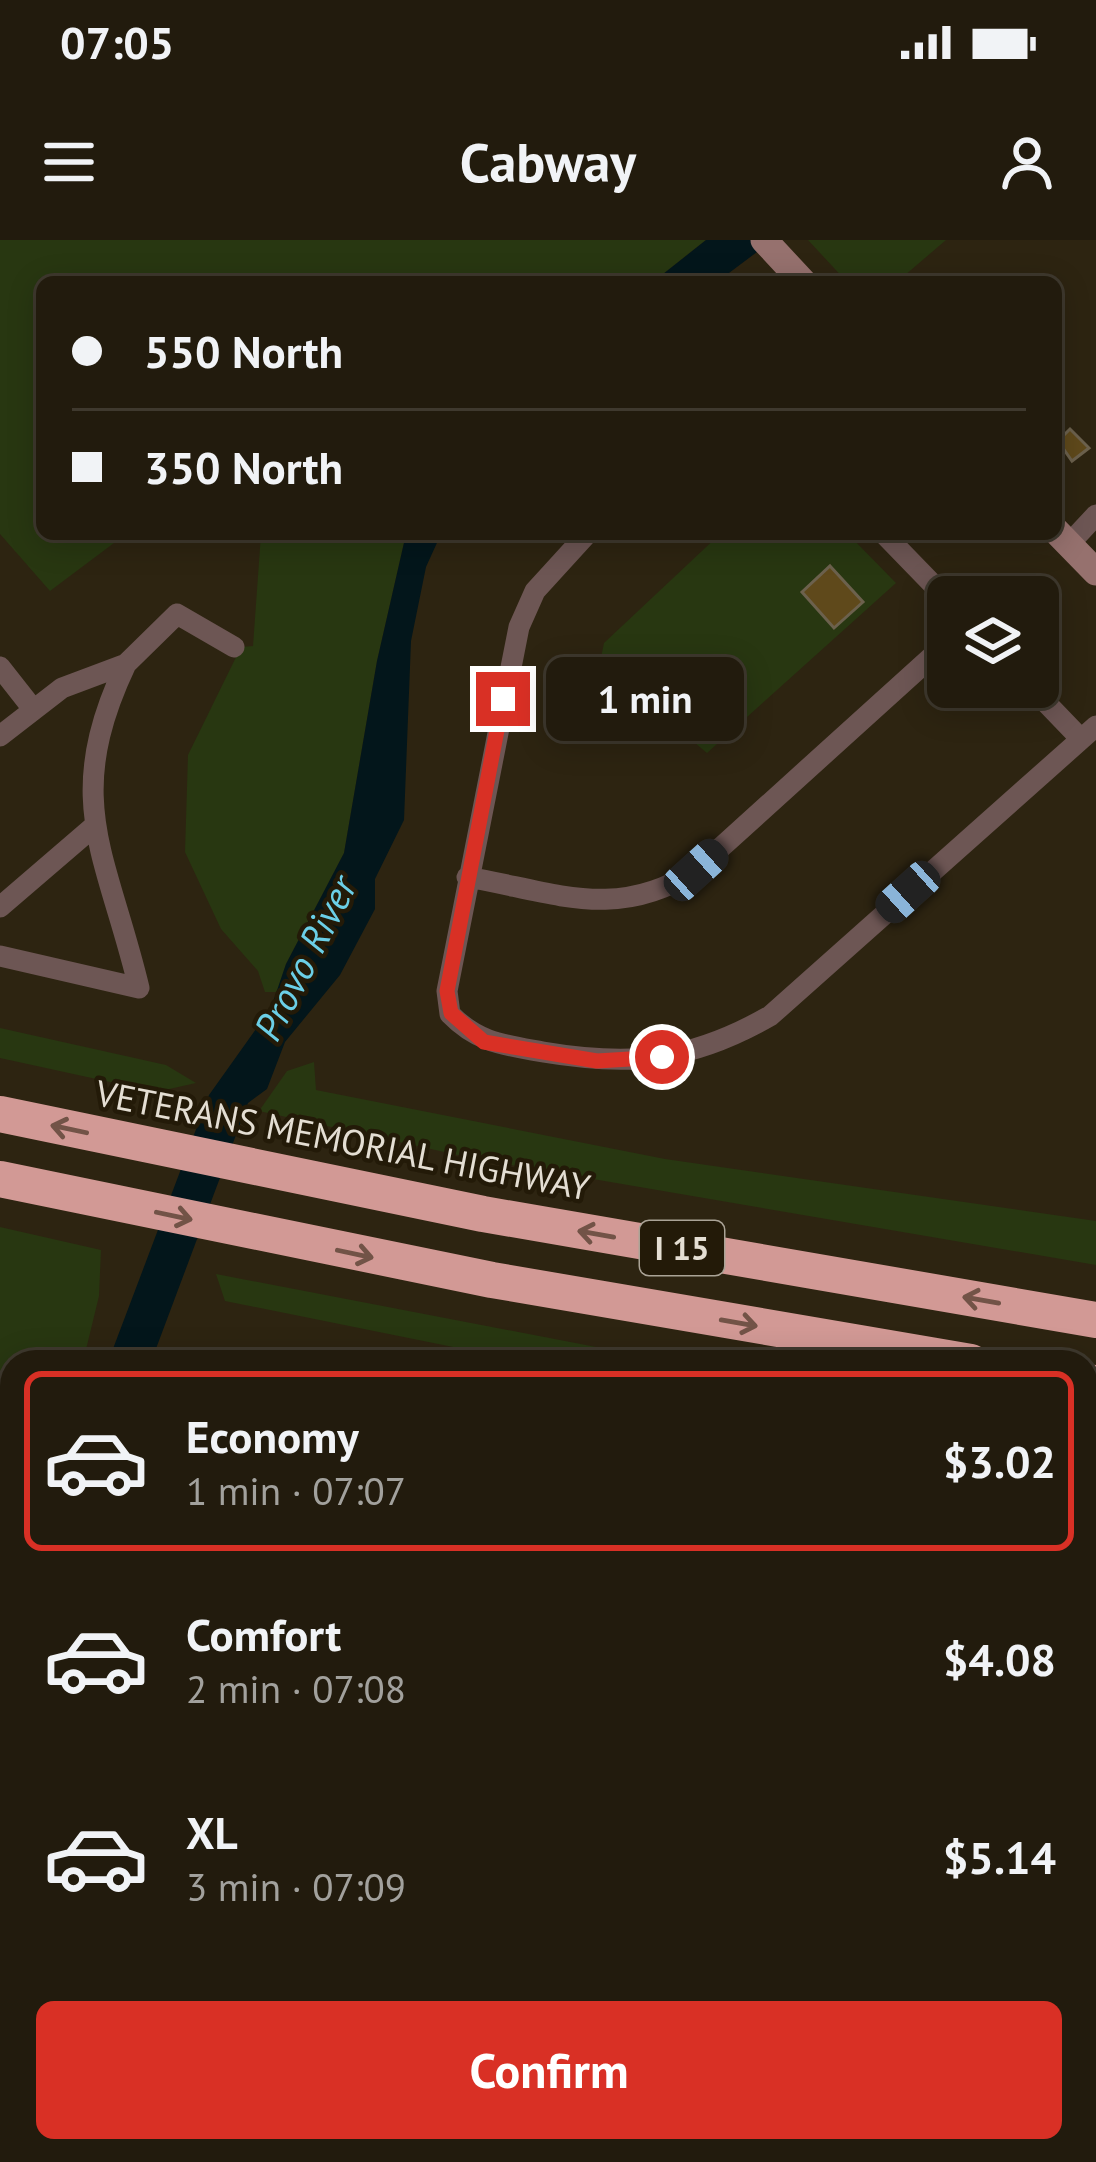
<!DOCTYPE html>
<meta charset="utf-8">
<style>
:root{--surface:#221b0d;--page:#2a2416;--text:#f1f3f6;--muted:#a2a19d;--line:#3f392e;--accent:#d93025}
body{margin:0;font-family:"PT Sans",sans-serif;background:var(--page);color:var(--text);height:100vh;display:flex;flex-direction:column;font-size:45px;white-space:nowrap}
*{box-sizing:border-box;margin:0}
p{font-size:39px;color:var(--muted)}
.icon{flex:none;width:66px;height:66px;fill:none;stroke:currentColor;stroke-width:2;stroke-linecap:round;stroke-linejoin:round}
.map{position:relative;flex:1;overflow:hidden}
.sheet{position:absolute;left:0px;top:1110px;width:1098px;height:813px;display:flex;flex-direction:column;background:var(--surface);border-radius:36px 36px 0 0;box-shadow:0 6px 30px #0003,0 0 0 3px var(--line)}
.sheet>*{flex:none}
.banner{position:absolute;left:36px;top:36px;width:1026px;height:264px;border-radius:18px;box-shadow:0 6px 30px #0003,0 0 0 3px var(--line);display:grid;align-content:center;height:264px;padding:0 36px;background:var(--surface)}
.buttons{position:absolute;left:927px;top:336px;display:grid;gap:24px}
.buttons a{display:grid;place-items:center;width:132px;height:132px;border-radius:18px;background:var(--surface);box-shadow:0 6px 30px #0003,0 0 0 3px var(--line);font-size:60px}
.end{position:absolute;width:54px;height:54px;margin:-27px;border:15px solid #d93025;background:#fff;box-shadow:0 0 0 6px #fff}
.from{border-radius:50%}
.bubble{position:absolute;height:84px;border-radius:18px;background:var(--surface);box-shadow:0 6px 30px #0003,0 0 0 3px var(--line);font-size:39px;font-weight:800;line-height:84px;text-align:center}
.car{position:absolute;width:36px;height:72px;margin:-36px -18px;border-radius:15px;box-shadow:0 0 9px 3px #0007;background:linear-gradient(#222 24%,#8ab4d8 0 40%,#222 0 76%,#8ab4d8 0 86%,#222 0)}
.banner b{display:flex;align-items:center;gap:42px;height:114px;font-size:45px}
.banner b+b{border-top:3px solid var(--line)}
.banner i{width:30px;height:30px;background:var(--text)}
ul{padding:21px 0 0;list-style:none}
li{display:flex;align-items:center;gap:36px;height:180px;margin:0 24px 18px;padding:0 12px;border:6px solid transparent;border-radius:18px}
li div{flex:1}
li b{display:block;font-size:45px}
li em{font-style:normal;font-weight:800}
li.active{border-color:var(--accent)}
li>.icon{width:108px;height:108px;stroke-width:1.5}
.primary-button{display:flex;gap:24px;margin-top:auto;padding:24px 36px}
.primary-button a{flex:1;height:138px;border-radius:18px;background:var(--accent);color:#fff;font-size:48px;font-weight:800;line-height:138px;text-align:center}
.status{display:flex;justify-content:space-between;align-items:center;height:84px;padding:0 60px;background:var(--surface);direction:ltr}
.status svg{height:33px;fill:currentColor}
header{display:flex;justify-content:space-between;align-items:center;height:156px;padding:0 36px;background:var(--surface);font-size:54px;font-weight:800}
.map>svg:first-child{display:block}
.built{fill:#392d13}
.education{fill:#3a2723}
.green{fill:#283711}
.water{fill:#03161b}
.building{fill:#5f491b;stroke:#6c614d;stroke-width:3}
.lines{fill:none;stroke-linecap:round;stroke-linejoin:round}
.minor{stroke:#6d5654;stroke-width:21}
.tertiary{stroke:#6d5654;stroke-width:24}
.secondary{stroke:#96716e;stroke-width:27}
.motorway{stroke:#d29995;stroke-width:36}
.rail{stroke:#a0988a;stroke-width:6}
.oneway{stroke:#725347}
.route{stroke:#d93025;stroke-width:15}
.labels{text-anchor:middle;stroke-width:9;stroke-linejoin:round;paint-order:stroke}
.shield{fill:#231a08;stroke:#aaa396;stroke-width:3}
.shield-label{font-size:33px;font-weight:bold;fill:#e4ded3}
.street-label{font-size:36px;fill:#e4ded3;stroke:#231a08}
.water-label{font-size:39px;font-style:italic;fill:#6bcfe7;stroke:#231a08}
</style>
<div class="status"><b>07:05</b><svg viewBox="0 0 49 12"><path d="M0 12V9h3v3zM5 12V6h3v6zM10 12V3h3v9zM15 12V0h3v12zM26 1h20v11H26zM47 4h2v5h-2z"/></svg></div>
<header><svg class="icon" aria-label="menu" viewBox="0 0 24 24"><path d="M4 6h16M4 12h16M4 18h16"/></svg>Cabway<svg class="icon" aria-label="person" viewBox="0 0 24 24"><circle cx="12" cy="8" r="4"/><path d="M4 21q1-7 8-7t8 7"/></svg></header>
<div class="map">
<svg width="1096" height="1922" viewBox="0 0 1096 1922">
<rect width="100%" height="100%" fill="#2d2411"/>
<path class="built" d="M 611,1911 L 1086,1911 L 1096,1913 L 1096,1922 L 606,1922 Z"/>
<path class="education" d="M 212,1911 L 339,1911 L 377,1922 L 208,1922 Z"/>
<path class="green" d="M 0,0 L 706,0 L 653,42 L 42,42 L 42,294 L 126,294 L 50,351 L 0,294 Z
M 808,0 L 946,0 L 897,42 L 847,42 Z
M 261,294 L 406,294 L 377,421 L 344,613 L 286,724 L 277,752 L 265,752 L 258,731 L 221,689 L 185,612 L 188,515 L 241,407 L 253,406 Z
M 720,294 L 848,294 L 896,343 L 707,513 L 652,467 L 596,442 L 604,403 Z
M 0,788 L 166,825 L 196,843 L 156,852 L 0,818 Z
M 314,822 L 316,850 L 665,919 L 1096,981 L 1096,1025 L 476,919 L 259,871 L 287,831 Z
M 0,987 L 101,1010 L 99,1056 L 83,1122 L 12,1122 L 12,1300 L 0,1347 Z
M 216,1034 L 674,1122 L 528,1122 L 225,1061 Z
M 0,1808 L 12,1812 L 12,1911 L 212,1911 L 208,1922 L 0,1922 Z"/>
<path class="water" d="M 706,0 L 773,0 L 717,42 L 653,42 Z
M 406,294 L 441,294 L 426,327 L 411,401 L 404,580 L 375,639 L 375,669 L 340,735 L 285,802 L 267,849 L 248,863 L 151,1122 L 108,1122 L 209,855 L 271,768 L 286,724 L 344,613 L 377,421 Z
M 12,1389 L 12,1509 L 0,1544 L 0,1418 Z"/>
<path class="building" d="M 1070,189 L 1089,208 L 1072,221 L 1058,201 Z
M 830,326 L 863,362 L 834,388 L 802,352 Z
M 947,1911 L 985,1911 L 983,1922 L 950,1922 Z"/>
<g class="lines">
<path class="minor" d="M 587,294 L 535,351 L 519,387 L 447,751 L 450,774 C 478,803 504,805 543,812 C 632,827 691,821 770,776 L 1096,486
M 884,294 L 948,360
M 1069,304 L 1096,275
M 0,427 L 33,469
M 1031,447 L 1081,499
M 0,496 L 62,448 L 126,424 L 177,374 L 234,407
M 467,637 C 554,652 617,682 696,630 L 948,402
M 0,667 L 92,588
M 0,716 L 139,748 C 107,614 61,561 126,424"/>
<path class="tertiary" d="M 0,1763 L 12,1766
M 472,1911 L 507,1922"/>
<path class="secondary" d="M 764,0 L 803,42
M 1056,291 L 1096,332"/>
<path class="motorway" d="M 0,874 L 483,974 L 1096,1080
M 0,939 L 492,1040 L 971,1122
M 1086,1142 L 1096,1143"/>
<path class="rail" d="M 0,1410 L 12,1413
M 1086,1627 L 1096,1629
M 0,1630 L 12,1633
M 1086,1874 L 1096,1876"/>
</g>
<defs><path id="oneway-shaft" d="M-6 0H5M1.5-3L5.5 0L1.5 3" fill="none" stroke-width="1.6" stroke-linecap="round" stroke-linejoin="round" transform="scale(3)"/></defs>
<g class="oneway">
<use href="#oneway-shaft" transform="translate(69 889) rotate(-168)"/>
<use href="#oneway-shaft" transform="translate(174 976) rotate(12)"/>
<use href="#oneway-shaft" transform="translate(596 994) rotate(-170)"/>
<use href="#oneway-shaft" transform="translate(355 1014) rotate(12)"/>
<use href="#oneway-shaft" transform="translate(981 1060) rotate(-170)"/>
<use href="#oneway-shaft" transform="translate(739 1083) rotate(10)"/>
</g>
<g class="lines">
<path class="route" d="M 503,459 L 447,751 L 451,773 L 484,802 L 597,821 L 662,817"/>
</g>
<g class="labels">
<rect class="shield" x="640" y="981" width="84" height="54" rx="9"/>
<g class="shield-label">
<text x="682" y="1020">I 15</text>
</g>
<g class="street-label">
<text transform="translate(343 900) rotate(11)" y="13">VETERANS MEMORIAL HIGHWAY</text>
</g>
<g class="water-label">
<text transform="translate(305 718) rotate(-63)" y="14">Provo River</text>
</g>
</g>
</svg>
<div class="buttons">
<a><svg class="icon" aria-label="layers" viewBox="0 0 24 24"><path d="M12 4l9 5-9 5-9-5zM3 14l9 5 9-5"/></svg></a>
</div>
<i class="end from" style="left:662px;top:817px"></i>
<i class="end" style="left:503px;top:459px"></i>
<div class="bubble" style="left:546px;top:417px;width:198px">1 min</div>
<i class="car" style="left:696px;top:630px;rotate:48deg"></i>
<i class="car" style="left:908px;top:652px;rotate:228deg"></i>
<div class="banner">
<b><i class="from"></i>550 North</b>
<b><i></i>350 North</b>
</div>
<section class="sheet">
<ul>
<li class="active"><svg class="icon" aria-label="car" viewBox="0 0 24 24"><path d="M5 17H2v-5l4-1 3-4h7l3 4 3 1v5h-3M9 17h6M6 11h13"/><circle cx="7" cy="17" r="2"/><circle cx="17" cy="17" r="2"/></svg><div><b>Economy</b><p>1 min · 07:07</p></div><em>$3.02</em></li>
<li><svg class="icon" aria-label="car" viewBox="0 0 24 24"><path d="M5 17H2v-5l4-1 3-4h7l3 4 3 1v5h-3M9 17h6M6 11h13"/><circle cx="7" cy="17" r="2"/><circle cx="17" cy="17" r="2"/></svg><div><b>Comfort</b><p>2 min · 07:08</p></div><em>$4.08</em></li>
<li><svg class="icon" aria-label="car" viewBox="0 0 24 24"><path d="M5 17H2v-5l4-1 3-4h7l3 4 3 1v5h-3M9 17h6M6 11h13"/><circle cx="7" cy="17" r="2"/><circle cx="17" cy="17" r="2"/></svg><div><b>XL</b><p>3 min · 07:09</p></div><em>$5.14</em></li>
</ul>
<div class="primary-button"><a>Confirm</a></div>
</section>
</div>
